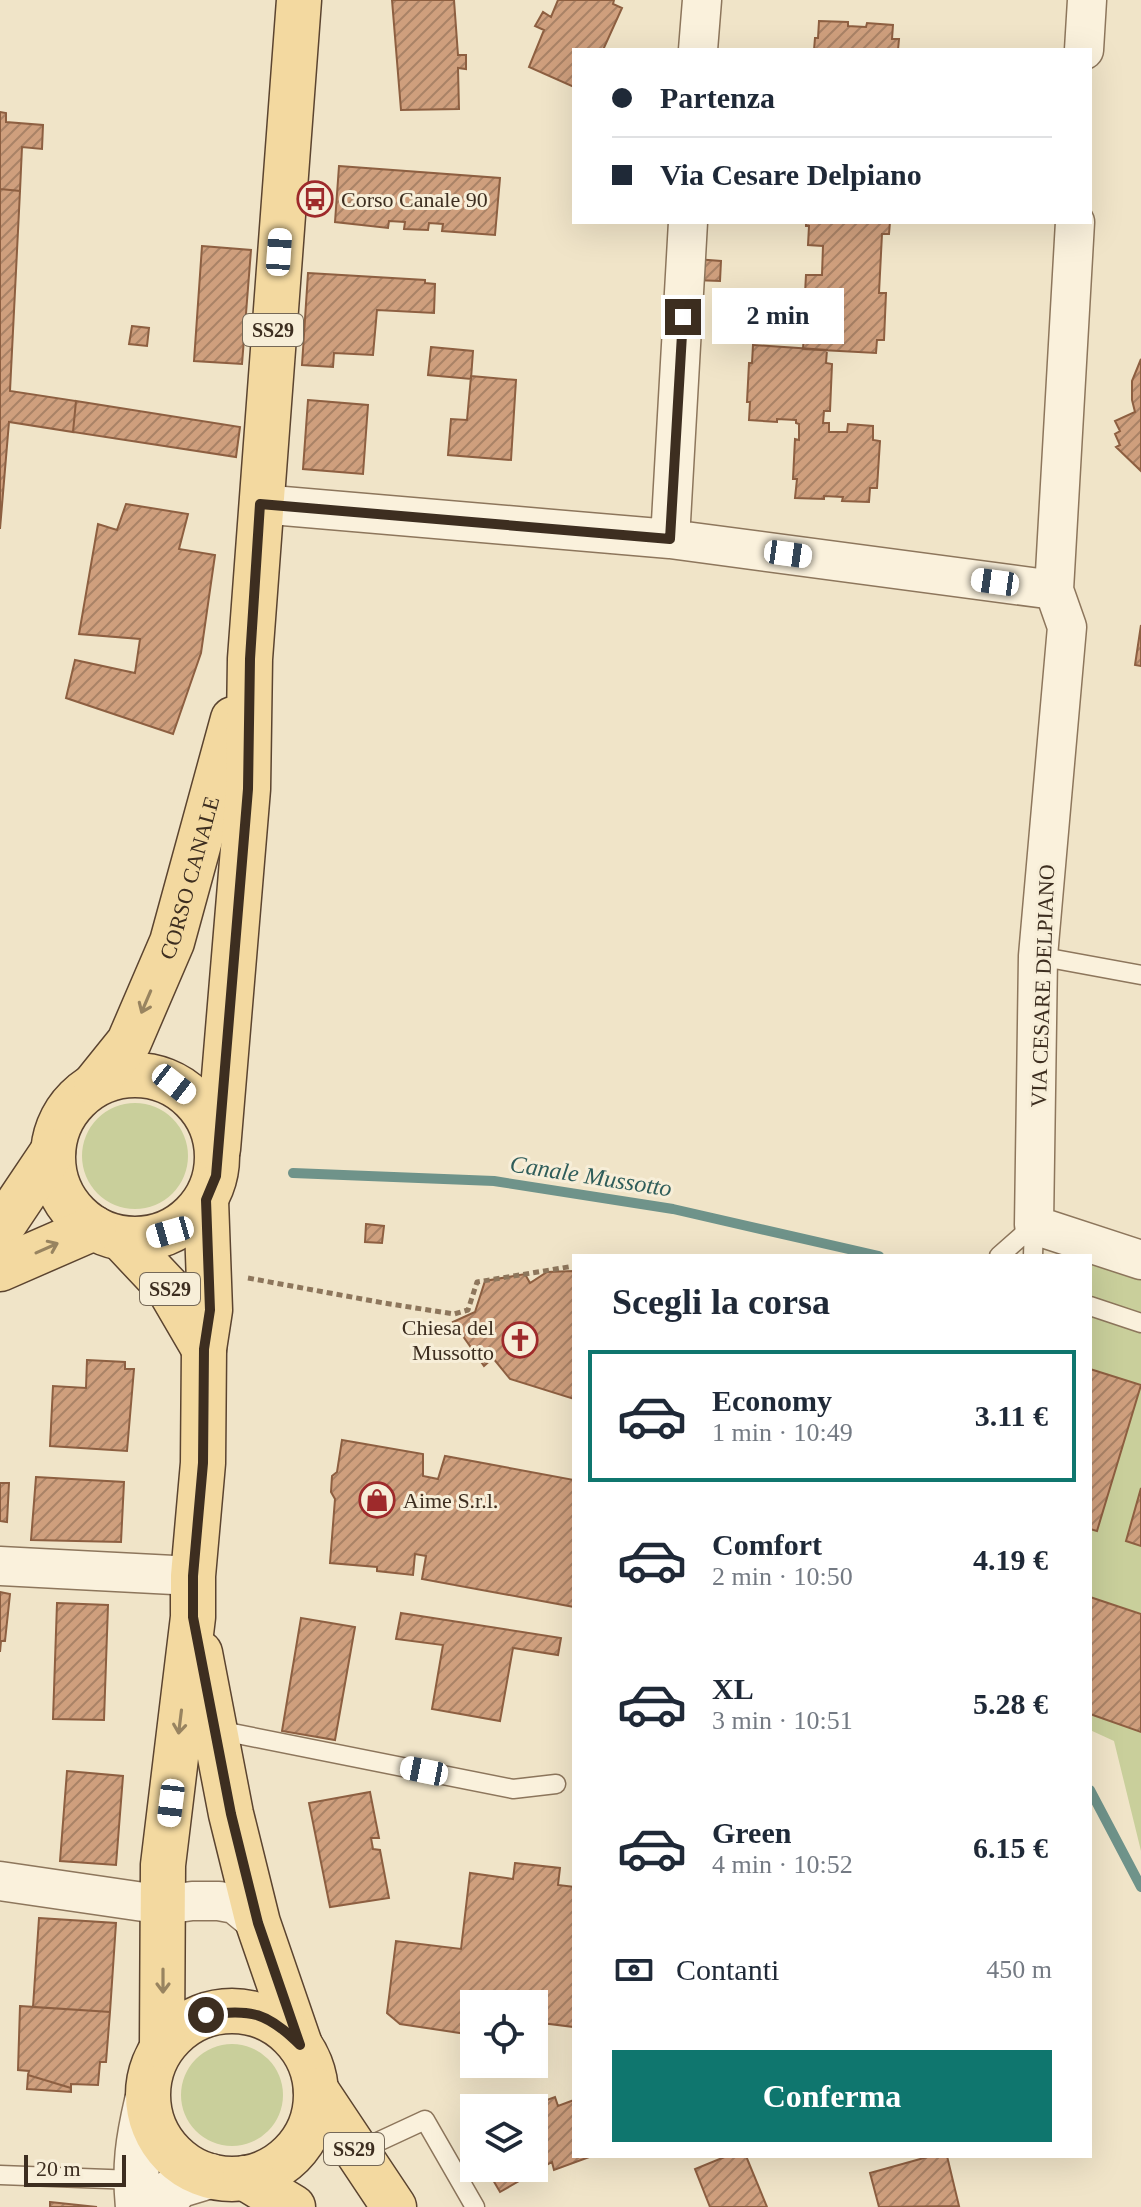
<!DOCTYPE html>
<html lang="it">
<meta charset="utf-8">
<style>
:root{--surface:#fff;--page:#f2f2f3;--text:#1f2937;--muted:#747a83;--line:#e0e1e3;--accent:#0f766e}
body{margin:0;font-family:"Times New Roman",serif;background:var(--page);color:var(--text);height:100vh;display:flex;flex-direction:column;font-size:30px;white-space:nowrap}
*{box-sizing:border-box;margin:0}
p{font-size:26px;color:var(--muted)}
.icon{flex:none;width:44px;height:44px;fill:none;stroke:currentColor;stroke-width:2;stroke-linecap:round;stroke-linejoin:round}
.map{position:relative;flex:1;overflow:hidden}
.details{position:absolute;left:572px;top:1254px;width:520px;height:904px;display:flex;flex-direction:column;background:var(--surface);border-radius:0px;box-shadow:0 8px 32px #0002}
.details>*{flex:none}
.guide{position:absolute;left:572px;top:48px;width:520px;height:176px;border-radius:0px;box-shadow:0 8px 32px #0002;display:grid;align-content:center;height:176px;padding:0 40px;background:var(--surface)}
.fabs{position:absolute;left:460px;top:1990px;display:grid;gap:16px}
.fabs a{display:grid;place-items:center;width:88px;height:88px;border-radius:0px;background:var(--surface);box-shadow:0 8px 32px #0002;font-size:40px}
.scale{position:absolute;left:24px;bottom:20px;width:102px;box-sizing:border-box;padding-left:8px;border:4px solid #3d2e20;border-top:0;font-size:22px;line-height:28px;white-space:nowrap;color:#3d2e20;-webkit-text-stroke:6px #f7eed8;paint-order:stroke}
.end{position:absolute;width:36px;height:36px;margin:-18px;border:10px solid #3d2e20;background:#fff;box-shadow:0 0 0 4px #fff}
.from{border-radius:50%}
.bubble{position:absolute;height:56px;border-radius:0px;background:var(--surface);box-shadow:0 8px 32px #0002;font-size:26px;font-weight:700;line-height:56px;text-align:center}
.car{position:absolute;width:24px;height:48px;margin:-24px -12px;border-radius:10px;box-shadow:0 0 6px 2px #0007;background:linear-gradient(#fff 24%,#345 0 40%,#fff 0 76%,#345 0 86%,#fff 0)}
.guide b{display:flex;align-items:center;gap:28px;height:76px;font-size:30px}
.guide b+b{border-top:2px solid var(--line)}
.guide i{width:20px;height:20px;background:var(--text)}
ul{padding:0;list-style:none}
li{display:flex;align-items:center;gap:24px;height:132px;margin:0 16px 12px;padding:0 24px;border:4px solid transparent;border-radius:0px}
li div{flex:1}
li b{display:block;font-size:30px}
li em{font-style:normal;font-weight:700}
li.current{border-color:var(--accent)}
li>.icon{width:72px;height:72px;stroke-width:1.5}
h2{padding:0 40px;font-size:36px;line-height:96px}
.pay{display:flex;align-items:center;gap:20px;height:88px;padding:0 40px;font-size:30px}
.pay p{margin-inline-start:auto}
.button{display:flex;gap:16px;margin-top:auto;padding:16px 40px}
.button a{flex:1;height:92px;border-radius:0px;background:var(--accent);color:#fff;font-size:32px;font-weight:700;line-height:92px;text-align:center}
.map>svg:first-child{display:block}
.grass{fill:#c9cf9b}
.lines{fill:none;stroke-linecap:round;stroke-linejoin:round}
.stream{stroke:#6f938a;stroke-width:10}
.building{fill:url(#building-hatch);stroke:#8d5f41;stroke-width:2}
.service-casing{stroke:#8d765c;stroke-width:21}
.minor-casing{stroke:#8d765c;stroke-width:41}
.tertiary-casing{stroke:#8d765c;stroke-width:47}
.primary-casing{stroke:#5b4430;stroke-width:47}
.path{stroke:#8d765c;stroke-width:5;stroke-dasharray:6 4;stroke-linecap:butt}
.service{stroke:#faf1dc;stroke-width:18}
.minor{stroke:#faf1dc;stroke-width:38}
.tertiary{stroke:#faf1dc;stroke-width:44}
.primary{stroke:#f3d9a0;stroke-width:44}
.oneway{stroke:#988460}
.route{stroke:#3d2e20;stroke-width:10}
.labels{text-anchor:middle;stroke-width:6;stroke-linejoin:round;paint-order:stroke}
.shield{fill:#f7eed8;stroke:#756857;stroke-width:2}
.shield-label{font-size:20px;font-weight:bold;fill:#3d2e20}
.poi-label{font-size:22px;fill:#3d2e20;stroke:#f7eed8;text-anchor:start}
.street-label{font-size:22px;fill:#3d2e20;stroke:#f7eed8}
.water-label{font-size:24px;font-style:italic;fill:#2f5d5a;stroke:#f7eed8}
</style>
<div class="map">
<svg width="1141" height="2207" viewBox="0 0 1141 2207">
<defs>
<pattern id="building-hatch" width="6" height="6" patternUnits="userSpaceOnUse" patternTransform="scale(2)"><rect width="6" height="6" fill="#cf9f7d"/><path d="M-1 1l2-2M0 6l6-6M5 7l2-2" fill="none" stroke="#a98266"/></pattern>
</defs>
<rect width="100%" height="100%" fill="#f0e4c8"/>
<path class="grass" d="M82 1156a53 53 0 1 1 106 0a53 53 0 1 1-106 0Z
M 1090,1261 L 1141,1277 L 1141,1851 L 1114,1741 L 1090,1730 Z
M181 2095a51 51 0 1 1 102 0a51 51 0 1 1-102 0Z"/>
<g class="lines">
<path class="stream" d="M 293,1173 L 494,1181 L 673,1209 L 879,1256
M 1090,1790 L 1141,1887"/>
</g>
<path class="building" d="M 392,0 L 454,0 L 458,55 L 466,55 L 466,69 L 458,68 L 459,109 L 401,110 Z
M 558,0 L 614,0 L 613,4 L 622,8 L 603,50 L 574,50 L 574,87 L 529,67 L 544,30 L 535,26 L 543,12 L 551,17 Z
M 819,21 L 848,22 L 848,26 L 866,27 L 867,23 L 893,25 L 892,39 L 899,39 L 898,50 L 814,50 L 815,38 L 818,38 Z
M 0,112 L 6,113 L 6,122 L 43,125 L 42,149 L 22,147 L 20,191 L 0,189 Z
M 339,166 L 500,178 L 495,235 L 442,231 L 443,224 L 429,223 L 428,230 L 404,229 L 405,222 L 389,221 L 388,228 L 335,222 Z
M 0,189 L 20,191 L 10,391 L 76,401 L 73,432 L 9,422 L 0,529 Z
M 806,222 L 890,222 L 889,234 L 882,234 L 879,293 L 886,293 L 884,340 L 877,340 L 876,353 L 803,349 L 804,333 L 800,333 L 802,293 L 805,293 L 806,275 L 822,275 L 823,246 L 808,245 L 809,226 L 806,226 Z
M 202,246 L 251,250 L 242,364 L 194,361 Z
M 695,259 L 721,261 L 720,281 L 694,280 Z
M 308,273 L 425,280 L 425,283 L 435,284 L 434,313 L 377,310 L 373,355 L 334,353 L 333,367 L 302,365 Z
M 132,326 L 149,328 L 147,346 L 129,344 Z
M 753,345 L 827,350 L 826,363 L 832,364 L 830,411 L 824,411 L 823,423 L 829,423 L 829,432 L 847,432 L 848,424 L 873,426 L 873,440 L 880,441 L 877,488 L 870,488 L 869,502 L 842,501 L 843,497 L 824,496 L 824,499 L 795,498 L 797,479 L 793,479 L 795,439 L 799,440 L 799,424 L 796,423 L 796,420 L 777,419 L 777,422 L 749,420 L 750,402 L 747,402 L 749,363 L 752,363 Z
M 431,347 L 473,351 L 471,379 L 428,375 Z
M 1141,359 L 1141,471 L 1116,447 L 1120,445 L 1115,434 L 1120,431 L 1115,421 L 1135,412 L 1132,400 L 1132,381 Z
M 471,376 L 516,380 L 511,460 L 448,455 L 451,419 L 467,420 Z
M 308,400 L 368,405 L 363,474 L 303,469 Z
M 76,401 L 240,427 L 236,457 L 73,432 Z
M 126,504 L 188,514 L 179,549 L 215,555 L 201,653 L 173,734 L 66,698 L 75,660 L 135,673 L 140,639 L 79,634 L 98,524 L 117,530 Z
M 1141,625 L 1141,666 L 1135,665 Z
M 366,1224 L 384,1226 L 382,1243 L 365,1242 Z
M 573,1271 L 574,1399 L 510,1379 L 493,1358 L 484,1366 L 453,1322 L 475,1312 L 485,1281 L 525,1274 L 530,1283 L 547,1272 Z
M 87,1360 L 125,1362 L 125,1369 L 134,1369 L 127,1451 L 50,1446 L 53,1386 L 86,1388 Z
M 1090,1369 L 1141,1385 L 1097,1531 L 1090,1529 Z
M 342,1440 L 423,1454 L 423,1476 L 438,1479 L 445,1456 L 574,1480 L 574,1607 L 422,1579 L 426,1556 L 415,1554 L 413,1575 L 377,1571 L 377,1567 L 330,1563 L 335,1499 L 331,1492 L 332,1476 L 337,1472 Z
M 36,1477 L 124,1482 L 121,1542 L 31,1540 Z
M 0,1483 L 9,1483 L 7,1522 L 0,1521 Z
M 1141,1488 L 1141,1546 L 1126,1541 Z
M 0,1592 L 10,1594 L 5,1641 L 1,1641 L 0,1652 Z
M 1090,1597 L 1141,1614 L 1141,1732 L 1090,1714 Z
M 57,1603 L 108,1605 L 104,1720 L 53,1719 Z
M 401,1613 L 561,1638 L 558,1655 L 513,1648 L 500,1721 L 432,1709 L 443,1645 L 396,1639 Z
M 301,1618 L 355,1627 L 335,1740 L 282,1731 Z
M 67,1771 L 123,1776 L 116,1865 L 60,1861 Z
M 370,1792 L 379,1838 L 371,1838 L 373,1849 L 380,1850 L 389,1898 L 330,1907 L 309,1803 Z
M 515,1863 L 560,1868 L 558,1885 L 574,1887 L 574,2027 L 534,2022 L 534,2004 L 474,2004 L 473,2035 L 400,2024 L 387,2013 L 396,1941 L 461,1949 L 470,1873 L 513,1879 Z
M 39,1918 L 116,1923 L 110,2012 L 33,2007 Z
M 20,2006 L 110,2012 L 106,2062 L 100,2062 L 98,2085 L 71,2084 L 71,2088 L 28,2075 L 29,2071 L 18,2070 Z
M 28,2075 L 71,2088 L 71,2092 L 27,2089 Z
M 555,2097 L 558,2106 L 574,2100 L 574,2156 L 592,2156 L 554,2170 L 552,2162 L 500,2192 L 486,2168 L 534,2168 L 534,2108 L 525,2108 Z
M 727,2156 L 746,2156 L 767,2207 L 710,2207 L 695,2169 Z
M 931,2156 L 947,2156 L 959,2206 L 879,2207 L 870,2173 Z
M 50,2202 L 97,2207 L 50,2207 Z"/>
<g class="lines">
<defs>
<path id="service" d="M 1038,956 L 1141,975
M 999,1256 L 1034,1225
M 1033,1256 L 1034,1225
M 1090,1306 L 1141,1323
M 217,1730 L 513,1789 L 556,1784
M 356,2152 L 425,2120 L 475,2207
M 0,2175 L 135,2180"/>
<path id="minor" d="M 698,50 L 702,0
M 1084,50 L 1087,0
M 1075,222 L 1054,590 L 1067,627 L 1038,956 L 1034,1225 L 1141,1260
M 260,504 L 670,539 L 1054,590
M 670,539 L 688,222
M 0,1566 L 193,1576
M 0,1881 L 164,1905 L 192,1901 L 219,1901 L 235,1904 L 258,1923"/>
<path id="tertiary" d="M 138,2207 C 134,2166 138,2140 147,2101
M 161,2207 L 177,2186 L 210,2176"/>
<g id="primary">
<circle cx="135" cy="1157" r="82"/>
<path id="s1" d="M 96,1083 L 129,1042 L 172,942 L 233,719"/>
<path d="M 218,1149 L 248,789 L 250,659 L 299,0"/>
<path d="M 0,1230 L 53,1151"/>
<path d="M 122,1239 L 169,1289 L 204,1349"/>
<path d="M 0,1269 L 94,1228"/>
<path d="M 200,1653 L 231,1814 L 258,1923 L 300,2045"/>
<circle cx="232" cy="2095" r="84"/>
<path d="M 162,2046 L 163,1865 L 193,1617 L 193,1576 L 203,1463 L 204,1349 L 210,1310 L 206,1200"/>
<path d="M 316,2090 L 394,2207"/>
<path d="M 245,2178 L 293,2207"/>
</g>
</defs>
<use href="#service" class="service-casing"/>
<use href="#minor" class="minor-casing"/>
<use href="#tertiary" class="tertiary-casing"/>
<use href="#primary" class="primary-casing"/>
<path class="path" d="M 248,1278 L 384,1303 L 454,1314 L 468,1310 L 477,1282 L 574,1266"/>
<use href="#service" class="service"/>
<use href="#minor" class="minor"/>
<use href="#tertiary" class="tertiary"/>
<use href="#primary" class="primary"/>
</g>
<defs><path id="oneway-shaft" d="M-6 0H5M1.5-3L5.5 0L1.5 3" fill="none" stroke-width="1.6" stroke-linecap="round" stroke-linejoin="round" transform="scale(2)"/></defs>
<g class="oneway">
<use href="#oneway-shaft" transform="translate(146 1002) rotate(113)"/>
<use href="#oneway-shaft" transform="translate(47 1248) rotate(-24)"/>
<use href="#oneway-shaft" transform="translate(180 1722) rotate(97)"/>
<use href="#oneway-shaft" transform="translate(163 1981) rotate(90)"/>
</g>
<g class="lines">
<path class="route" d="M 206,2015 C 251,2008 268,2013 300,2045 L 258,1923 L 231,1814 L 193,1617 L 193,1576 L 203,1463 L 204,1349 L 210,1310 L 206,1200 L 216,1176 L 248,789 L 250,659 L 260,504 L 670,539 L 683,317"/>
</g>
<defs>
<symbol id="bus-ring" viewBox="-11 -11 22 22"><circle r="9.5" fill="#f7eed8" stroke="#9e2a2b" stroke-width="1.5"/><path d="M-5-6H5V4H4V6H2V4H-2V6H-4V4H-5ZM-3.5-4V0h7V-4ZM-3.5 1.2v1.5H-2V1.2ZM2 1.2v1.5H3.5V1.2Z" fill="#9e2a2b"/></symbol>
<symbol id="church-ring" viewBox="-11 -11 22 22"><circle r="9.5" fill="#f7eed8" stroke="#9e2a2b" stroke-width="1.5"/><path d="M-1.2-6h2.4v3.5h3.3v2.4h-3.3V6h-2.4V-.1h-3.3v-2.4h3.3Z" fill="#9e2a2b"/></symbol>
<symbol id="shop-ring" viewBox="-11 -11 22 22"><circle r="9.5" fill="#f7eed8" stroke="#9e2a2b" stroke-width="1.5"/><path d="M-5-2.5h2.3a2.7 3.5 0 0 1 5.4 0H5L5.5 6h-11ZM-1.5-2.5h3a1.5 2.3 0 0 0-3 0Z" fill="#9e2a2b"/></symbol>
</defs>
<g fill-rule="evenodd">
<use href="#bus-ring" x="295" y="179" width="40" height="40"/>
<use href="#church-ring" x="500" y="1320" width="40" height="40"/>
<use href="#shop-ring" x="357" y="1480" width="40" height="40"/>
</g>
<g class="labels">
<g class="shield">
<rect x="243" y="314" width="60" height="32" rx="6"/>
<rect x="140" y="1273" width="60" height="32" rx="6"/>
<rect x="324" y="2133" width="60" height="32" rx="6"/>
</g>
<g class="shield-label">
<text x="273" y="337">SS29</text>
<text x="170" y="1296">SS29</text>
<text x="354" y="2156">SS29</text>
</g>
<g class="poi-label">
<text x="341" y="207">Corso Canale 90</text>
<text x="494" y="1335" text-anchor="end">Chiesa del<tspan x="494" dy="25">Mussotto</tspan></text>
<text x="403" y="1508">Aime S.r.l.</text>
</g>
<g class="street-label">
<text dy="8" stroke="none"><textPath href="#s1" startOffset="228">CORSO CANALE</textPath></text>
<text transform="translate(1042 986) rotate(-88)" y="8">VIA CESARE DELPIANO</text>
</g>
<g class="water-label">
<text transform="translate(591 1176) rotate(9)" y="8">Canale Mussotto</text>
</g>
</g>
</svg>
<div class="fabs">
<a><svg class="icon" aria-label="locate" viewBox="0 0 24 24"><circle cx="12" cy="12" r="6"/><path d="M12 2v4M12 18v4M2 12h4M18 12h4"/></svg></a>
<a><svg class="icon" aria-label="layers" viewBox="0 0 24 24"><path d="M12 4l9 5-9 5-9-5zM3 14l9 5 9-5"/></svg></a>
</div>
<div class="scale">20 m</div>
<i class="end from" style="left:206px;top:2015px"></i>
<i class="end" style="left:683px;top:317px"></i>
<div class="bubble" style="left:712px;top:288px;width:132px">2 min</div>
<i class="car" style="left:279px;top:252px;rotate:4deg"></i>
<i class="car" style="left:788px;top:554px;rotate:98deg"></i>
<i class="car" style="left:995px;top:582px;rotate:278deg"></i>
<i class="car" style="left:174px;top:1084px;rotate:128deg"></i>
<i class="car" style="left:170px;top:1232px;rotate:254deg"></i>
<i class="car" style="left:424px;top:1771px;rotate:281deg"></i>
<i class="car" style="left:171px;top:1803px;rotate:187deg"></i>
<div class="guide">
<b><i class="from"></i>Partenza</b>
<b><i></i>Via Cesare Delpiano</b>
</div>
<section class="details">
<h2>Scegli la corsa</h2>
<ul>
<li class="current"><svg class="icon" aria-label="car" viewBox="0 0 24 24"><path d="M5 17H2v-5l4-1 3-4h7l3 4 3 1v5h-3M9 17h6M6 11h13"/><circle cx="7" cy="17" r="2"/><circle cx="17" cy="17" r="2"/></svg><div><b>Economy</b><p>1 min · 10:49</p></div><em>3.11 €</em></li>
<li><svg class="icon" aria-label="car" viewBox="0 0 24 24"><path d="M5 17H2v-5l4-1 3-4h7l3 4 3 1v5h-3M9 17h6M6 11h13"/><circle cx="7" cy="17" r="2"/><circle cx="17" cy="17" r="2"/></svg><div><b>Comfort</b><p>2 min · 10:50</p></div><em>4.19 €</em></li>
<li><svg class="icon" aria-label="car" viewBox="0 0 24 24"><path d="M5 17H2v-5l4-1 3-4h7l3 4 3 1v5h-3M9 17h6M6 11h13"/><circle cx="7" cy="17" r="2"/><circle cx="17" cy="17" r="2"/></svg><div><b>XL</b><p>3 min · 10:51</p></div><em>5.28 €</em></li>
<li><svg class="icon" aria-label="car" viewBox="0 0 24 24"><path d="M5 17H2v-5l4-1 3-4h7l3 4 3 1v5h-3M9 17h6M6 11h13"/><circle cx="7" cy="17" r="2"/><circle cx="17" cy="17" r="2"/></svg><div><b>Green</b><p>4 min · 10:52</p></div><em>6.15 €</em></li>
</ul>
<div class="pay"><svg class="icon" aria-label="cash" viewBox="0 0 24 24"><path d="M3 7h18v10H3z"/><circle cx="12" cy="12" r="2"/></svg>Contanti<p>450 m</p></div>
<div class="button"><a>Conferma</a></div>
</section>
</div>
